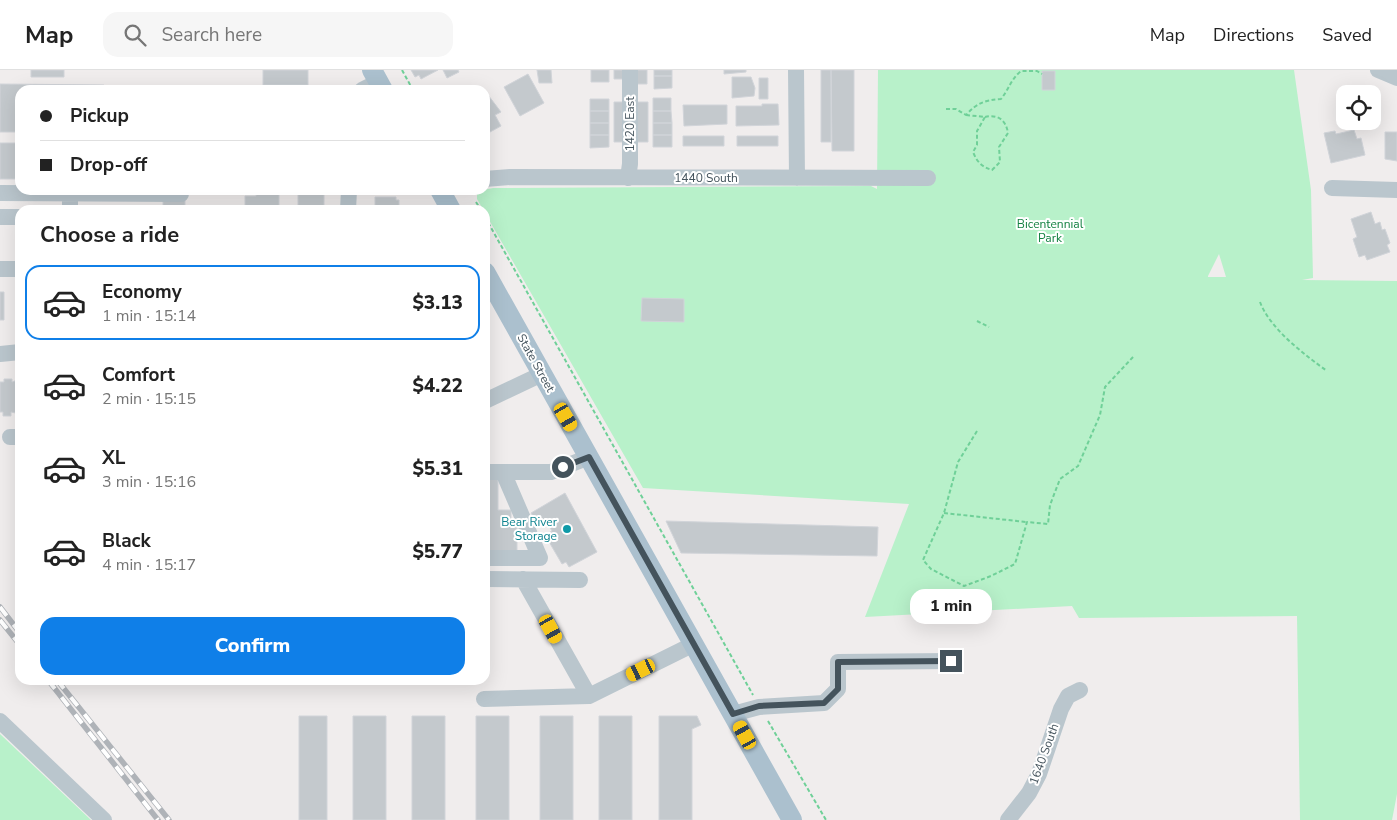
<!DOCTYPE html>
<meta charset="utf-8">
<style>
:root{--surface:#fff;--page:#f6f6f6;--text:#222;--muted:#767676;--line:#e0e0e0;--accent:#0f7fe8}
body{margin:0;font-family:"Nunito Sans",sans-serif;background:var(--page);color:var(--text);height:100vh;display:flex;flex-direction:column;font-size:19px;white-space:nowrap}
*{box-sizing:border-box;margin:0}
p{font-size:16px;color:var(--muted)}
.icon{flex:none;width:28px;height:28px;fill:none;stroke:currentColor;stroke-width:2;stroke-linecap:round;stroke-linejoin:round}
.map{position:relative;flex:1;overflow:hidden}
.sheet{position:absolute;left:15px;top:135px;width:475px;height:480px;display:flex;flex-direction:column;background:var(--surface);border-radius:15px;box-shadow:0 5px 20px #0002}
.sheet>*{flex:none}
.guide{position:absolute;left:15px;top:15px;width:475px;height:110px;border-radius:15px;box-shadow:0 5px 20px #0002;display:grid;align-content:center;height:110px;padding:0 25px;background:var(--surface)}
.buttons{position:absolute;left:1336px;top:15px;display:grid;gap:10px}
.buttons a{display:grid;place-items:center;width:45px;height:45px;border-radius:10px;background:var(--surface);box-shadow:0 5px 20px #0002;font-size:25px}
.end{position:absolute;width:22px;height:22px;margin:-11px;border:6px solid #44535c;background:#fff;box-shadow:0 0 0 2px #fff}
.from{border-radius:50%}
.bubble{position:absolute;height:35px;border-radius:15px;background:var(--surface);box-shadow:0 5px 20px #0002;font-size:16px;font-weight:800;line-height:35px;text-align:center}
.car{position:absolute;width:15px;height:30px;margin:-15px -8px;border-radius:6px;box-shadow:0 0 4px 1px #0007;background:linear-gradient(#f5c518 24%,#345 0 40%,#f5c518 0 76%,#345 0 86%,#f5c518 0)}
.guide b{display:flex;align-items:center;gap:18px;height:48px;font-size:19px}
.guide b+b{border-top:1px solid var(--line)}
.guide i{width:12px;height:12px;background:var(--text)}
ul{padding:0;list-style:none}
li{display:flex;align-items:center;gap:15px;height:75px;margin:0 10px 8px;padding:0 15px;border:2px solid transparent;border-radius:15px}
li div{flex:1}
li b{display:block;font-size:19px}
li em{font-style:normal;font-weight:800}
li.on{border-color:var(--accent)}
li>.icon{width:45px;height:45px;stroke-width:1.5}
h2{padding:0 25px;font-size:22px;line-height:60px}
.action{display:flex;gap:10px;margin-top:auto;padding:10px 25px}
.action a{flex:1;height:58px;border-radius:15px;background:var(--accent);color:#fff;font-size:20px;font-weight:800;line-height:58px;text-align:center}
header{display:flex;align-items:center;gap:30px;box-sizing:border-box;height:70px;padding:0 25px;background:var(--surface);border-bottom:1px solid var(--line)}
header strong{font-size:24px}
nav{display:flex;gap:28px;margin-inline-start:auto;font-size:18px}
.search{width:350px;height:45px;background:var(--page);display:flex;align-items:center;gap:12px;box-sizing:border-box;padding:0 18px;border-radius:15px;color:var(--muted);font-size:19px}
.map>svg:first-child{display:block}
.green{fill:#b8f1ca;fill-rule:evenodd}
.building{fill:#c4c9cd;stroke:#d1d4d9}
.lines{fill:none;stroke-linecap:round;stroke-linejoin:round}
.path{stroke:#6fd098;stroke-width:2;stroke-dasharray:4 2.5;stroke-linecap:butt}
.minor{stroke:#bac6cd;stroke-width:16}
.major{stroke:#abc0ce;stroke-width:20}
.rail-casing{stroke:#afb3b8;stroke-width:5.5}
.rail{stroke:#fff;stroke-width:4;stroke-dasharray:11;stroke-linecap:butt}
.route{stroke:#44535c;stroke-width:6}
.culture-dot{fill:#0f9aa8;stroke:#fff;stroke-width:2}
.labels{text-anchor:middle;stroke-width:4;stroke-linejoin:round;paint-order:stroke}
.street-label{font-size:12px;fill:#44535c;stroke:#fff}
.park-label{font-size:12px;fill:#128040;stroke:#fff}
.culture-label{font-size:12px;fill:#0d838f;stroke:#fff;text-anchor:end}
</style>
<header>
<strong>Map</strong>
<div class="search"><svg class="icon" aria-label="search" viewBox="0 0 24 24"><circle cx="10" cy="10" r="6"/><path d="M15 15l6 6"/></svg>Search here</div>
<nav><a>Map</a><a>Directions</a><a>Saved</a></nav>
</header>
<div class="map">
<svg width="1397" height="750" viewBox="0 0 1397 750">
<rect width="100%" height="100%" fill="#f0eded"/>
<path class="green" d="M 878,0 L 1294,0 L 1311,120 L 1313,208 L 1302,210 L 1397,211 L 1397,724 L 1392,750 L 1300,750 L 1297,546 L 1079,548 L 1072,536 L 865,547 L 909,434 L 643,418 L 477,129 L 477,124 L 483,120 L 493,118 L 871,116 L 877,119 ZM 1219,184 L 1226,207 L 1208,207 L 1208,206 Z
M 0,664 L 91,750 L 0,750 Z"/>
<path class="building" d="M 31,0 L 64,0 L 64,7 L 31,7 Z
M 263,0 L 308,0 L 308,15 L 263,15 Z
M 411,0 L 438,0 L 421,9 L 419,5 L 415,7 Z
M 443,0 L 458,0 L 459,2 L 447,8 Z
M 537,0 L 551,0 L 552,13 L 539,13 Z
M 591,0 L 609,0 L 609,12 L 591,12 Z
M 614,0 L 624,0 L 624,9 L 614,9 Z
M 637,0 L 647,0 L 647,14 L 637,14 Z
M 654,0 L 672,0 L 672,6 L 654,6 Z
M 724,0 L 746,0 L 746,2 L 724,4 Z
M 821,0 L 831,0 L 831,72 L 821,72 Z
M 831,0 L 854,0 L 854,81 L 832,81 Z
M 1042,1 L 1055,1 L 1055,20 L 1042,20 Z
M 528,4 L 544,33 L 520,46 L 504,17 Z
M 654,6 L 672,6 L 672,18 L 654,19 Z
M 732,7 L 751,7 L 755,18 L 754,26 L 732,28 Z
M 759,8 L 768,8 L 768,29 L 759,29 Z
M 0,14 L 104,15 L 104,20 L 20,20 L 20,62 L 0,62 Z
M 485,21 L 501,42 L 495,45 L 501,56 L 490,62 L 485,53 Z
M 653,28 L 671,28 L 671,41 L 653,41 Z
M 590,29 L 609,29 L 609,41 L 590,41 Z
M 614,32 L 624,32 L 624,72 L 614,72 Z
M 637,32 L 648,32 L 648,72 L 637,72 Z
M 762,34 L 778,34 L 779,55 L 736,56 L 736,36 L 762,36 Z
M 683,35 L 727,35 L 727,54 L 684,56 Z
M 590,41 L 609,41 L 609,53 L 590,53 Z
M 653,41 L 671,41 L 672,53 L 653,53 Z
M 590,53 L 609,53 L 609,65 L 590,65 Z
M 653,53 L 672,53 L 672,65 L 653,65 Z
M 1354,60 L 1357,69 L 1361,68 L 1365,85 L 1331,93 L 1324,63 L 1335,61 L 1336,64 Z
M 1385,62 L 1397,62 L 1397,91 L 1385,89 Z
M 590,65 L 609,65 L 609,77 L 590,78 Z
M 653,65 L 672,65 L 672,77 L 653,77 Z
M 683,66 L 724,66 L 724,76 L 683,76 Z
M 737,66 L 778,66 L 778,76 L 737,76 Z
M 0,73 L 20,73 L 20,109 L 0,109 Z
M 298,120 L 324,120 L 324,140 L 298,140 Z
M 256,123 L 279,123 L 279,140 L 245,138 L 245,126 L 256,126 Z
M 163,127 L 185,127 L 185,140 L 163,140 Z
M 375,127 L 396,127 L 396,130 L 399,130 L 399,138 L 375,139 Z
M 1371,142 L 1375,154 L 1380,152 L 1382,160 L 1385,159 L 1390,173 L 1387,175 L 1390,182 L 1367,190 L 1365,185 L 1359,187 L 1353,169 L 1357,167 L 1351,149 Z
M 0,222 L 4,222 L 4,250 L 0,250 Z
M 642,228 L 684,229 L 684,252 L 641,251 Z
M 4,309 L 12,309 L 12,312 L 20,309 L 20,344 L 11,342 L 11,346 L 3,346 L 3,342 L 0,342 L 0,312 L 4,312 Z
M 485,407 L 498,407 L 498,440 L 511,440 L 511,451 L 517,451 L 517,483 L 485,483 Z
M 565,423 L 597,482 L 569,497 L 566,492 L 562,494 L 545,465 L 552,461 L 547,453 L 539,456 L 531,443 Z
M 666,451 L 878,457 L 877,486 L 681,483 Z
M 299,646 L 327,646 L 327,750 L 299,750 Z
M 353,646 L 386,646 L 386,750 L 353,750 Z
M 412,646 L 445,646 L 445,750 L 412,750 Z
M 476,646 L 509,646 L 509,750 L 476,750 Z
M 540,646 L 573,646 L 573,750 L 540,750 Z
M 599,646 L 632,646 L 632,750 L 599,750 Z
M 659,646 L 697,646 L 701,655 L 692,659 L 692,750 L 659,750 Z"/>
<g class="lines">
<path class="path" d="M 402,0 L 413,20
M 946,39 L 956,39 L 966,45 C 977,33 985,30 1001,29 C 1009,19 1011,9 1021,1 L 1037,1 L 1042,4
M 966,45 L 985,47 L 977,61 L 977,75 L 973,82 C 977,92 982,97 992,100 L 1000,92 L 999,77 L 1008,63 C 1006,50 998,44 985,47
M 476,132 L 481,140
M 485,147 L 753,625
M 1260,232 C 1270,259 1305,285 1327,301
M 977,251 L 989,257
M 977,361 L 958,392 L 944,443 L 923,490 L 931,499 L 964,516 L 991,506 L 1015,494 L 1027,452 L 1048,454 L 1050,435 L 1060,409 L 1078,396 L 1100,345 L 1105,317 L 1134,286
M 944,443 L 1026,452
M 768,651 L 826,750"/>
<path class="minor" d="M 796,0 L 797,108
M 1378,0 L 1397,8
M 362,20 L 378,12
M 628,108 L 630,94 L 630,0
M 485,109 L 510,107 L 928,108
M 1332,118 L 1397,120
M 0,123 L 181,124 L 181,120
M 70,140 L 70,123
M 348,140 L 349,120
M 0,147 L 20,147
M 0,199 L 20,199
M 0,284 L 20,282
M 485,331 L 542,304
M 10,367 L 20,367
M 485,402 L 551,402 L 589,387
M 485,488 L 540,488 L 503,402
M 487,509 L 580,510
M 589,626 L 694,574
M 484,629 L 589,626 L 523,509
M 733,644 L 759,637 L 824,633 L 838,619 L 838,592 L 951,591
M 0,651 L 104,750
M 1008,750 L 1029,723 L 1039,704 L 1061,639 L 1068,626 L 1080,620"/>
<path class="major" d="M 372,0 L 383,20
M 440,120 L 451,140
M 485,202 L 792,750"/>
<defs>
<path id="rail" d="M 0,537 L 20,563
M 0,550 L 20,575
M 48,610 L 158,750
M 57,610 L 169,750"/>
</defs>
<use href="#rail" class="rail-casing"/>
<use href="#rail" class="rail"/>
</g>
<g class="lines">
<path class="route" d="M 563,397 L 589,387 L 733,644 L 759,636 L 824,633 L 838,619 L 838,592 L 951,591"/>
</g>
<circle class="culture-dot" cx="567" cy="459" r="5"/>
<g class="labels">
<g class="street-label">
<text transform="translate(630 54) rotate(-90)" y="4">1420 East</text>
<text x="706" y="112">1440 South</text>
<text transform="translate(536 293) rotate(61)" y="4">State Street</text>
<text transform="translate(1044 684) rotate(-70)" y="4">1640 South</text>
</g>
<g class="park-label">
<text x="1050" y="158">Bicentennial<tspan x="1050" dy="14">Park</tspan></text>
</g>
<g class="culture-label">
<text x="557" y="456">Bear River<tspan x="557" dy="14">Storage</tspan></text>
</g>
</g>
</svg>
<div class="buttons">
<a><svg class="icon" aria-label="locate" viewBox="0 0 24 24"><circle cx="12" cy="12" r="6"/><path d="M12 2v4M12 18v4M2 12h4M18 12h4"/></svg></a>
</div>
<i class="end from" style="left:563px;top:397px"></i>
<i class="end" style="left:951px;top:591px"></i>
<div class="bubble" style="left:910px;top:519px;width:82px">1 min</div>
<i class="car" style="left:566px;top:347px;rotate:150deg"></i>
<i class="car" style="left:551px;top:559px;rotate:151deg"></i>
<i class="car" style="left:641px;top:600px;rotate:244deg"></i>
<i class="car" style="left:745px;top:665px;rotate:331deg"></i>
<div class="guide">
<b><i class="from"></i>Pickup</b>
<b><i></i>Drop-off</b>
</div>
<section class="sheet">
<h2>Choose a ride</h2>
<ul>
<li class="on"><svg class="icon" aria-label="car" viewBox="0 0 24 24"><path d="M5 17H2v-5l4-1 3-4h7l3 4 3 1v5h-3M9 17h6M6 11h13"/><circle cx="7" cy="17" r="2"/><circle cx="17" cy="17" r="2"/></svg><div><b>Economy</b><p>1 min · 15:14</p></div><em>$3.13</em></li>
<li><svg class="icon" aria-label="car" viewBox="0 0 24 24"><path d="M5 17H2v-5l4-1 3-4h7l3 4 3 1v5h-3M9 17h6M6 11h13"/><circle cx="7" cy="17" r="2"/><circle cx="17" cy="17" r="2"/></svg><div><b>Comfort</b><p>2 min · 15:15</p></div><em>$4.22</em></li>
<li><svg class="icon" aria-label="car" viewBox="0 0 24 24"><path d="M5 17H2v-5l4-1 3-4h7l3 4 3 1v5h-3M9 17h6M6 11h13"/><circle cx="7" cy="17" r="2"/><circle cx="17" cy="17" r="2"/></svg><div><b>XL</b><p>3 min · 15:16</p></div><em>$5.31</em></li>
<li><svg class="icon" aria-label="car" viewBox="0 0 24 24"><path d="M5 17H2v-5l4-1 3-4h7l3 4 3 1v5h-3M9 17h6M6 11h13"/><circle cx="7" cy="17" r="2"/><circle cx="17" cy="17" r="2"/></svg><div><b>Black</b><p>4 min · 15:17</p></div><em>$5.77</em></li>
</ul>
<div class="action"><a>Confirm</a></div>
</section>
</div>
